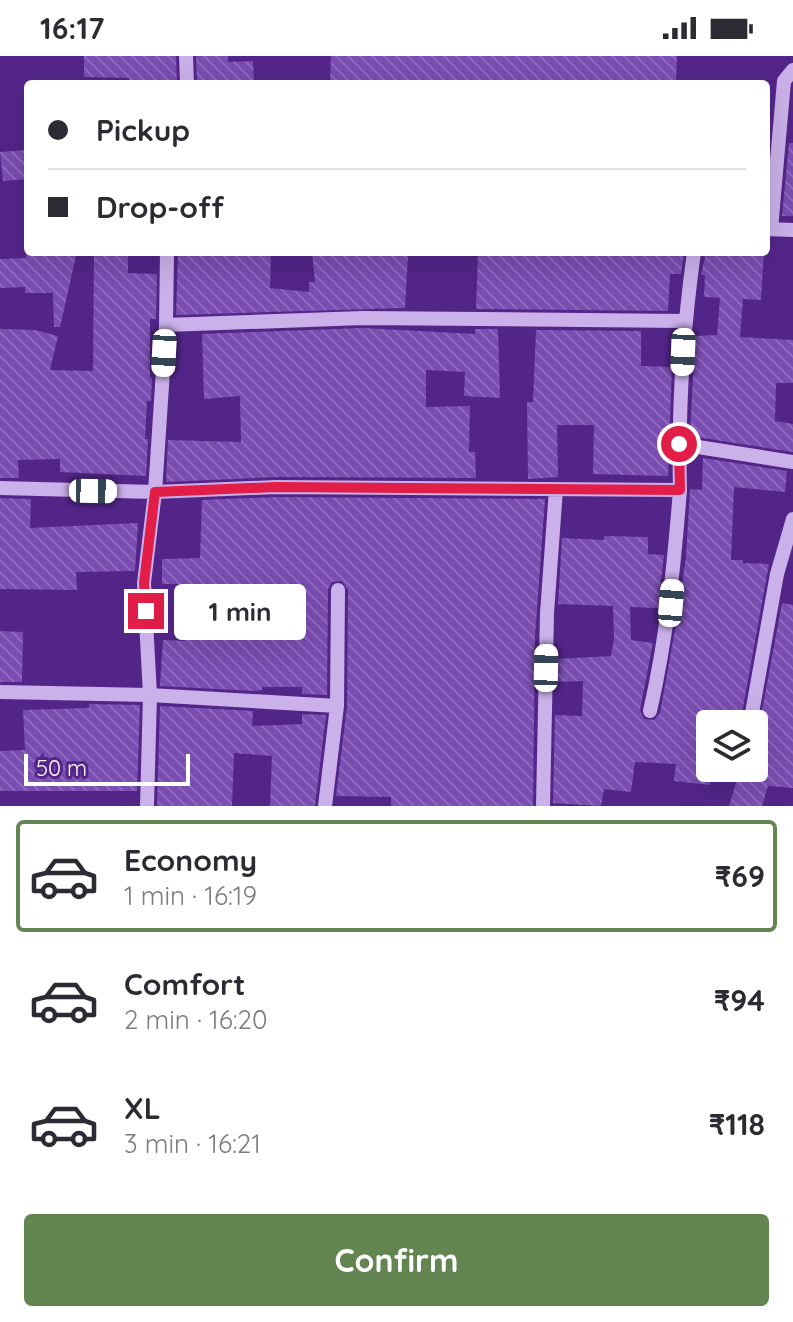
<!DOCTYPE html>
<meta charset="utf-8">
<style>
:root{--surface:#fff;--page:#f7f7f7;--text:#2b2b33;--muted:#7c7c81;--line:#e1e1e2;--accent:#628551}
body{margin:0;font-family:Quicksand,sans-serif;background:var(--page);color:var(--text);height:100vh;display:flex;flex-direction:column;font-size:30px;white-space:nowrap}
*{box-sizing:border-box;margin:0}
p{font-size:26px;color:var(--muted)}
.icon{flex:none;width:44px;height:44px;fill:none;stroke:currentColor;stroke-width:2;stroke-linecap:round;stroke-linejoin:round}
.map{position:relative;height:750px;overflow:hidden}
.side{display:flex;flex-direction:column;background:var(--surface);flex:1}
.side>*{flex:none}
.top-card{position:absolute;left:24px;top:24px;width:746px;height:176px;border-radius:8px;box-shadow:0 8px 32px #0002;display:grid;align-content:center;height:176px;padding:0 24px;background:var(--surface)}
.tools{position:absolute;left:696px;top:654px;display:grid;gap:16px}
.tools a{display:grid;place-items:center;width:72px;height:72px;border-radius:8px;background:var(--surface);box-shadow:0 8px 32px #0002;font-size:40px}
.scale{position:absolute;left:24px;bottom:20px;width:166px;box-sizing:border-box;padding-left:8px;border:4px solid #fff;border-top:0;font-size:22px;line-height:28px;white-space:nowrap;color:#fff;-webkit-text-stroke:6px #532589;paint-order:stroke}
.end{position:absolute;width:36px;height:36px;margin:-18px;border:10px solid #e11d48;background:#fff;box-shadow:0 0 0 4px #fff}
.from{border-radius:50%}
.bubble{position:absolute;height:56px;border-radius:8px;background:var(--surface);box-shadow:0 8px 32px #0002;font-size:26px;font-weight:700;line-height:56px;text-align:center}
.car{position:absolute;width:24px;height:48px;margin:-24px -12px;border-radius:10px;box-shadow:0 0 6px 2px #0007;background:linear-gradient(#fff 24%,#345 0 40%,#fff 0 76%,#345 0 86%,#fff 0)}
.top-card b{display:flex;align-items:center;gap:28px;height:76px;font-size:30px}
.top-card b+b{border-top:2px solid var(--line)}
.top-card i{width:20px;height:20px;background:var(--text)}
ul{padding:14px 0 0;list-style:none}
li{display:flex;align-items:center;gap:24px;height:112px;margin:0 16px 12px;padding:0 8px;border:4px solid transparent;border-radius:8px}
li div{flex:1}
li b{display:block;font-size:30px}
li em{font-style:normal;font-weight:700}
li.current{border-color:var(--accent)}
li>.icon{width:72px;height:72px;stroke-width:1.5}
.button{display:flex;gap:16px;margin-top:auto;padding:16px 24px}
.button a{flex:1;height:92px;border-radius:8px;background:var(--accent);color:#fff;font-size:32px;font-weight:700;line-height:92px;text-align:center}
.status{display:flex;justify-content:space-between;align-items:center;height:56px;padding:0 40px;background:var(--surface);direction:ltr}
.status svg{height:22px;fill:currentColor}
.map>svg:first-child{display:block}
.building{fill:url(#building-back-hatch)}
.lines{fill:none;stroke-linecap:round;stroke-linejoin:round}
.minor{stroke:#cab1e9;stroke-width:14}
.route{stroke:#e11d48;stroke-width:10}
</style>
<div class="status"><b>16:17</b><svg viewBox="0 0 49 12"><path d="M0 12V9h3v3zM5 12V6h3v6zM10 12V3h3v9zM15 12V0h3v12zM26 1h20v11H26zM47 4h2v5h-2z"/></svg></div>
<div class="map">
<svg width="793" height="750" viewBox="0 0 793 750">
<defs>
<pattern id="building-back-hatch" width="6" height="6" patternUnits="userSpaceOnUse" patternTransform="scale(2)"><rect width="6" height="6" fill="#7a4db1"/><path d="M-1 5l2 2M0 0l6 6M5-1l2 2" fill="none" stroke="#8e68bd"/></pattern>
</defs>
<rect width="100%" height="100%" fill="#532589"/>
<path class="building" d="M 84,0 L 176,0 L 177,28 L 129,28 L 129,22 L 84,21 Z
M 196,0 L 228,0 L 228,6 L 253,5 L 254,28 L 197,28 Z
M 331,0 L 677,0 L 676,28 L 330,28 Z
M 789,87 L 793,87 L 793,160 L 782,160 Z
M 28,94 L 28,123 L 3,125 L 0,96 Z
M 26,196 L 77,196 L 60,271 L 54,271 L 53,237 L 25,237 L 25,231 L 0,232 L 0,203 L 26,202 Z
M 94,196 L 128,196 L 128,217 L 157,218 L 156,263 L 150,263 L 150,322 L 152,322 L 151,345 L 147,345 L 145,383 L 148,383 L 146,420 L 60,416 L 60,403 L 18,404 L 19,422 L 0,422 L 0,273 L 35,274 L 58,280 L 50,314 L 93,315 Z
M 178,196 L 271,196 L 270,232 L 309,236 L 309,226 L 315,226 L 312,196 L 408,199 L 405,252 L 176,259 Z
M 478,196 L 622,196 L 684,198 L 681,218 L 670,218 L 668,255 L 476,253 Z
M 706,196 L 764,196 L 761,244 L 743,243 L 740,281 L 793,284 L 793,327 L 776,327 L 775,365 L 793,368 L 793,396 L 690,380 L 695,280 L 717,279 L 720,242 L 704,241 L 705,219 L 701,219 Z
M 363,272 L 475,278 L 475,273 L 498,273 L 500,342 L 464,340 L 465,316 L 426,314 L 426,351 L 470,350 L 469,396 L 475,396 L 476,422 L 276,421 L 166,426 L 168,384 L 241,386 L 240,340 L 204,343 L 202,278 Z
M 536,274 L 641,275 L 641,310 L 672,311 L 668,420 L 593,418 L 594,369 L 557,369 L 558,421 L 528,423 L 527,346 L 533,346 Z
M 703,402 L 787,415 L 785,436 L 734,431 L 731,504 L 743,504 L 743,507 L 769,508 L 740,668 L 710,668 L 710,729 L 674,725 L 676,708 L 635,706 L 631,736 L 604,733 L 601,750 L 553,747 L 555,659 L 582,660 L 583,625 L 556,626 L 556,603 L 611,600 L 614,583 L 613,550 L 558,548 L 562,482 L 604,484 L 604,480 L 648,481 L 648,498 L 664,499 L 658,552 L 630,551 L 631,584 L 653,587 L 640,654 L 644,663 L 654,664 L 660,657 L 675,574 L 686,501 L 690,433 L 702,434 Z
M 276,441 L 545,443 L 535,581 L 533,750 L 391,750 L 391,741 L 336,740 L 347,650 L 348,534 L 342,525 L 332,526 L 328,533 L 327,639 L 302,638 L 302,631 L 262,631 L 262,634 L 254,635 L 160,630 L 163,584 L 185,585 L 187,528 L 162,528 L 162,503 L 200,502 L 202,444 Z
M 0,442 L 31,443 L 30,472 L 138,467 L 135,515 L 76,516 L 77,534 L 0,533 Z
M 782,547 L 793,549 L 793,732 L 768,730 L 762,750 L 729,750 L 739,717 L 754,718 L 754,698 Z
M 0,575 L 23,576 L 22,626 L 0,626 Z
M 89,648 L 140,649 L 137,735 L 0,735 L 0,695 L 25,694 L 23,654 L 89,652 Z
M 160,650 L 253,655 L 252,670 L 302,668 L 302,658 L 326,659 L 315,750 L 270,750 L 272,700 L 234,697 L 232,750 L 157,750 Z"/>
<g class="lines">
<path class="minor" d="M 186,0 L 187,28
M 766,173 L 793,174
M 771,173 L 784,25 L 793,14
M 166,269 L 363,262 L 684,265
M 679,388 L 793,406
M 0,432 L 155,436 L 276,431 L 680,434 C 678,354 683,275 694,196
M 0,636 L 150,639 L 337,650
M 650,655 C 667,581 674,509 680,434
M 750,668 L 777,518 L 793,463
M 147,750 L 150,639 L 144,527 L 155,436 L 166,269 L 167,196
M 325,750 L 337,650 L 338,534
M 543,750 L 547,557 L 556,433"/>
</g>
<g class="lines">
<path class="route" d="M 146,555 L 144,527 L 155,436 L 276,431 L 680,434 L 679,388"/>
</g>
</svg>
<div class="tools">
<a><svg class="icon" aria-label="layers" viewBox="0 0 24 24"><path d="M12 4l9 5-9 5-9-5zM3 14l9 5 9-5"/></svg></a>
</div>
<div class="scale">50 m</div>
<i class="end from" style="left:679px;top:388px"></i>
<i class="end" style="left:146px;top:555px"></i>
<div class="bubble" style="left:174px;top:528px;width:132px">1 min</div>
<i class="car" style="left:683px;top:296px;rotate:182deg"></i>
<i class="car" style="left:164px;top:297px;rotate:183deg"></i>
<i class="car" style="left:93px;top:435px;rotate:91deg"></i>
<i class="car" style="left:671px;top:547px;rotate:5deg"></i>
<i class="car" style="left:546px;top:612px;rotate:1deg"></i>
<div class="top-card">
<b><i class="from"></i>Pickup</b>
<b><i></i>Drop-off</b>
</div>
</div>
<section class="side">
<ul>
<li class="current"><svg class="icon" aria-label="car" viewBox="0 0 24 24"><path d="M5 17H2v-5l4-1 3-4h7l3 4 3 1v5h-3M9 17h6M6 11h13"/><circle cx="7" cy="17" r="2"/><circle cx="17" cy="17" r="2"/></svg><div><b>Economy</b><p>1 min · 16:19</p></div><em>₹69</em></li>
<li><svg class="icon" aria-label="car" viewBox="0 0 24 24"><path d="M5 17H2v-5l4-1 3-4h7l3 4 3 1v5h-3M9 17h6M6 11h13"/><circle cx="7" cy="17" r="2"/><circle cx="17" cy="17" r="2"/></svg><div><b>Comfort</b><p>2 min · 16:20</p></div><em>₹94</em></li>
<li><svg class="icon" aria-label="car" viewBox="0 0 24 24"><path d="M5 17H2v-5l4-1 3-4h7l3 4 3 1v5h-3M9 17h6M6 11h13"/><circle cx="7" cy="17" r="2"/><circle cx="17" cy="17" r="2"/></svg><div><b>XL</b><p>3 min · 16:21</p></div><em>₹118</em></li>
</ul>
<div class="button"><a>Confirm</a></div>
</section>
